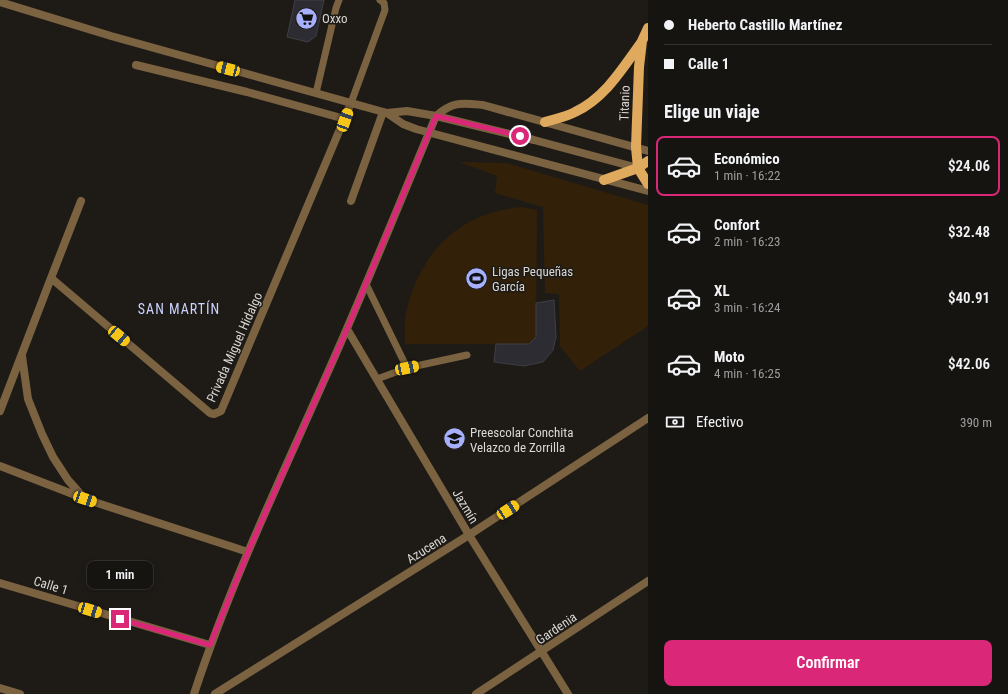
<!DOCTYPE html>
<html lang="es">
<meta charset="utf-8">
<style>
:root{--surface:#161411;--page:#1f1d1a;--text:#f1f3f6;--muted:#9e9e9f;--line:#353331;--accent:#db2777}
body{margin:0;font-family:"Roboto Condensed",sans-serif;background:var(--page);color:var(--text);height:100vh;display:flex;flex-direction:column;font-size:15px;white-space:nowrap}
*{box-sizing:border-box;margin:0}
p{font-size:13px;color:var(--muted)}
.icon{flex:none;width:22px;height:22px;fill:none;stroke:currentColor;stroke-width:2;stroke-linecap:round;stroke-linejoin:round}
.map{position:relative;flex:1;overflow:hidden}
.side{display:flex;flex-direction:column;background:var(--surface);width:360px}
.side>*{flex:none}
.banner{display:grid;align-content:center;height:88px;padding:0 16px;background:var(--surface)}
.end{position:absolute;width:18px;height:18px;margin:-9px;border:5px solid #db2777;background:#fff;box-shadow:0 0 0 2px #fff}
.from{border-radius:50%}
.bubble{position:absolute;height:28px;border-radius:8px;background:var(--surface);box-shadow:0 2px 10px #0003,0 0 0 1px var(--line);font-size:13px;font-weight:600;line-height:28px;text-align:center}
.car{position:absolute;width:12px;height:24px;margin:-12px -6px;border-radius:5px;box-shadow:0 0 3px 1px #0007;background:linear-gradient(#f5c518 24%,#345 0 40%,#f5c518 0 76%,#345 0 86%,#f5c518 0)}
.banner b{display:flex;align-items:center;gap:14px;height:38px;font-size:15px}
.banner b+b{border-top:1px solid var(--line)}
.banner i{width:10px;height:10px;background:var(--text)}
ul{padding:0;list-style:none}
li{display:flex;align-items:center;gap:12px;height:60px;margin:0 8px 6px;padding:0 8px;border:2px solid transparent;border-radius:8px}
li div{flex:1}
li b{display:block;font-size:15px}
li em{font-style:normal;font-weight:600}
li.selected{border-color:var(--accent)}
li>.icon{width:36px;height:36px;stroke-width:1.5}
h2{padding:0 16px;font-size:18px;line-height:48px}
.pay{display:flex;align-items:center;gap:10px;height:44px;padding:0 16px;font-size:15px}
.pay p{margin-inline-start:auto}
.action{display:flex;gap:8px;margin-top:auto;padding:8px 16px}
.action a{flex:1;height:46px;border-radius:8px;background:var(--accent);color:#fff;font-size:16px;font-weight:600;line-height:46px;text-align:center}
main{display:flex;flex:1;min-height:0}
.map>svg:first-child{display:block}
.green{fill:#322108}
.building{fill:#2c2c32;stroke:#3e3f45}
.lines{fill:none;stroke-linecap:round;stroke-linejoin:round}
.service{stroke:#7b6240;stroke-width:7}
.minor{stroke:#7b6240;stroke-width:8}
.tertiary{stroke:#7b6240;stroke-width:8}
.primary{stroke:#dfaa5e;stroke-width:10}
.route{stroke:#db2777;stroke-width:5}
.labels{text-anchor:middle;stroke-width:3;stroke-linejoin:round;paint-order:stroke}
.poi-label{font-size:13px;fill:#dad8d5;stroke:#1e1b17;text-anchor:start}
.street-label{font-size:13px;fill:#dad8d5;stroke:#1e1b17}
.neighbourhood-label{font-size:14px;letter-spacing:1px;fill:#cbd2fd;stroke:#1e1b17}
</style>
<main>
<div class="map">
<svg width="648" height="694" viewBox="0 0 648 694">
<rect width="100%" height="100%" fill="#1e1b17"/>
<path class="green" d="M 459,162 L 506,163 L 648,205 L 648,326 L 580,371 L 560,346 L 559,294 L 545,293 L 543,207 L 495,193 L 497,176 Z
M 521,207 L 537,210 L 536,337 L 529,344 L 405,344 C 405,336 404,327 405,319 C 411,280 435,239 471,221 C 487,213 504,209 521,207 Z"/>
<path class="building" d="M 295,0 L 324,0 L 316,36 L 308,42 L 287,37 Z
M 554,300 L 556,337 L 553,350 L 543,362 L 524,366 L 494,362 L 496,344 L 529,344 L 536,337 L 536,303 Z"/>
<g class="lines">
<path class="service" d="M 316,93 L 336,8 L 339,0
M 351,103 L 385,10 L 384,3 L 380,0
M 366,284 L 407,368 L 467,355
M 377,379 L 407,368"/>
<path class="minor" d="M 136,65 L 247,92 L 345,119
M 81,201 L 51,278 L 210,413 L 214,414 L 221,411 L 351,103
M 351,201 L 383,112
M 347,329 L 469,535 L 568,694
M 22,356 L 28,399 L 42,434 L 53,457 L 68,480 L 85,499 L 248,552
M 0,411 L 51,278
M 0,466 L 83,498
M 0,583 L 210,645
M 0,688 L 20,694
M 194,694 C 230,584 280,480 327,374 C 365,289 400,202 436,116 C 453,101 462,103 483,105 L 648,151
M 215,694 L 469,535 L 648,418
M 476,694 L 648,581"/>
<path class="tertiary" d="M 0,2 L 111,36 L 387,113 L 403,124 L 416,129 L 648,191
M 387,113 L 407,111 L 436,116 L 534,140 L 638,168"/>
<path class="primary" d="M 648,28 L 642,41 L 639,67 L 636,147 L 638,168 L 648,184
M 545,122 C 555,119 566,117 575,112 C 605,98 622,69 641,43
M 604,180 L 638,168 L 648,161"/>
</g>
<g class="lines">
<path class="route" d="M 120,619 L 210,645 L 248,552 L 347,329 L 436,116 L 520,136"/>
</g>
<defs>
<symbol id="supermarket-disc" viewBox="-11 -11 22 22"><circle r="9.5" fill="#a7b0fc" stroke="#1e1b17"/><path d="M-6-5.5h2.5l.6 2H6L4.5 2H-2.5L-4.4-4H-6ZM-1.5 3.2a1.3 1.3 0 1 0 .1 0ZM3 3.2a1.3 1.3 0 1 0 .1 0Z" fill="#111"/></symbol>
<symbol id="stadium-disc" viewBox="-11 -11 22 22"><circle r="9.5" fill="#a7b0fc" stroke="#1e1b17"/><path d="M0-5a6.5 5 0 1 0 0 10a6.5 5 0 1 0 0-10ZM-3.5-1.8h7v3.6h-7Z" fill="#111"/></symbol>
<symbol id="school-disc" viewBox="-11 -11 22 22"><circle r="9.5" fill="#a7b0fc" stroke="#1e1b17"/><path d="M0-5L7-2L0 1L-7-2ZM-4 1L0 2.5L4 1V4Q0 6-4 4Z" fill="#111"/></symbol>
</defs>
<g fill-rule="evenodd">
<use href="#supermarket-disc" x="294" y="6" width="25" height="25"/>
<use href="#stadium-disc" x="464" y="266" width="25" height="25"/>
<use href="#school-disc" x="442" y="426" width="25" height="25"/>
</g>
<g class="labels">
<g class="poi-label">
<text x="322" y="23">Oxxo</text>
<text x="492" y="276">Ligas Pequeñas<tspan x="492" dy="15">García</tspan></text>
<text x="470" y="437">Preescolar Conchita<tspan x="470" dy="15">Velazco de Zorrilla</tspan></text>
</g>
<g class="street-label">
<text transform="translate(624 103) rotate(-88)" y="5">Titanio</text>
<text transform="translate(234 347) rotate(-66)" y="5">Privada Miguel Hidalgo</text>
<text transform="translate(466 506) rotate(59)" y="5">Jazmín</text>
<text transform="translate(426 548) rotate(-32)" y="5">Azucena</text>
<text transform="translate(51 585) rotate(17)" y="5">Calle 1</text>
<text transform="translate(556 628) rotate(-34)" y="5">Gardenia</text>
</g>
<g class="neighbourhood-label">
<text x="179" y="314">SAN MARTÍN</text>
</g>
</g>
</svg>
<i class="end from" style="left:520px;top:136px"></i>
<i class="end" style="left:120px;top:619px"></i>
<div class="bubble" style="left:87px;top:561px;width:66px">1 min</div>
<i class="car" style="left:228px;top:69px;rotate:285deg"></i>
<i class="car" style="left:345px;top:120px;rotate:20deg"></i>
<i class="car" style="left:119px;top:336px;rotate:130deg"></i>
<i class="car" style="left:407px;top:368px;rotate:78deg"></i>
<i class="car" style="left:85px;top:499px;rotate:108deg"></i>
<i class="car" style="left:508px;top:510px;rotate:57deg"></i>
<i class="car" style="left:90px;top:610px;rotate:107deg"></i>
</div>
<section class="side">
<div class="banner">
<b><i class="from"></i>Heberto Castillo Martínez</b>
<b><i></i>Calle 1</b>
</div>
<h2>Elige un viaje</h2>
<ul>
<li class="selected"><svg class="icon" aria-label="car" viewBox="0 0 24 24"><path d="M5 17H2v-5l4-1 3-4h7l3 4 3 1v5h-3M9 17h6M6 11h13"/><circle cx="7" cy="17" r="2"/><circle cx="17" cy="17" r="2"/></svg><div><b>Económico</b><p>1 min · 16:22</p></div><em>$24.06</em></li>
<li><svg class="icon" aria-label="car" viewBox="0 0 24 24"><path d="M5 17H2v-5l4-1 3-4h7l3 4 3 1v5h-3M9 17h6M6 11h13"/><circle cx="7" cy="17" r="2"/><circle cx="17" cy="17" r="2"/></svg><div><b>Confort</b><p>2 min · 16:23</p></div><em>$32.48</em></li>
<li><svg class="icon" aria-label="car" viewBox="0 0 24 24"><path d="M5 17H2v-5l4-1 3-4h7l3 4 3 1v5h-3M9 17h6M6 11h13"/><circle cx="7" cy="17" r="2"/><circle cx="17" cy="17" r="2"/></svg><div><b>XL</b><p>3 min · 16:24</p></div><em>$40.91</em></li>
<li><svg class="icon" aria-label="car" viewBox="0 0 24 24"><path d="M5 17H2v-5l4-1 3-4h7l3 4 3 1v5h-3M9 17h6M6 11h13"/><circle cx="7" cy="17" r="2"/><circle cx="17" cy="17" r="2"/></svg><div><b>Moto</b><p>4 min · 16:25</p></div><em>$42.06</em></li>
</ul>
<div class="pay"><svg class="icon" aria-label="cash" viewBox="0 0 24 24"><path d="M3 7h18v10H3z"/><circle cx="12" cy="12" r="2"/></svg>Efectivo<p>390 m</p></div>
<div class="action"><a>Confirmar</a></div>
</section>
</main>
